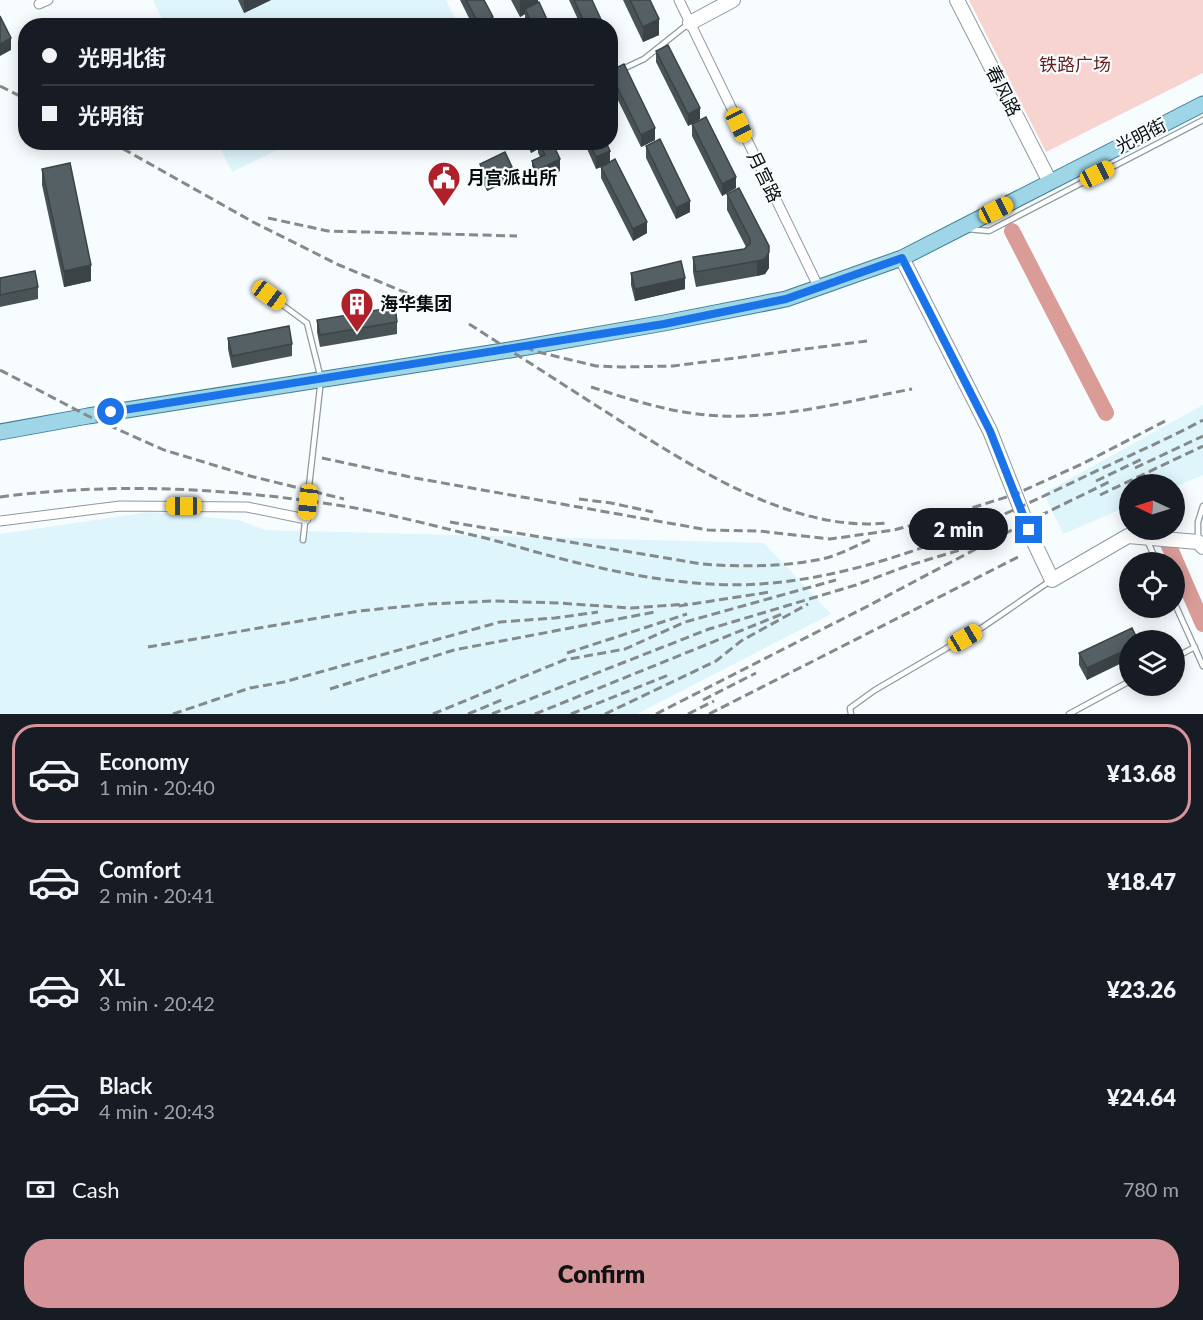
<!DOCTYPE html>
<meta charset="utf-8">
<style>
:root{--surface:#171b24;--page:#20242c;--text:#f1f3f6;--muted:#9ea1a6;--line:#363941;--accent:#d49499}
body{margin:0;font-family:Lato,"Noto Sans SC",sans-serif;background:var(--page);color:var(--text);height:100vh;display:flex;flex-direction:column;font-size:22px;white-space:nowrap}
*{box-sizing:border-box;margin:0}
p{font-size:20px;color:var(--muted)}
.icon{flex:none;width:33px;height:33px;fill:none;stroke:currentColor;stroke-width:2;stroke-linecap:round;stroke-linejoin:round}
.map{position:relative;height:714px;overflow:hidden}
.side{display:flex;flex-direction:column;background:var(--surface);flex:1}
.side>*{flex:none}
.guide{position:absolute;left:18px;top:18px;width:600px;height:132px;border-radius:24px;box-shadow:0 3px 15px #0003;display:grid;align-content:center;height:132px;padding:0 24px;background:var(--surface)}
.needle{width:39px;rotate:274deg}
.buttons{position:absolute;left:1119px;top:474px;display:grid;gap:12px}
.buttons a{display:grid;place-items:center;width:66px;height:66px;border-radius:50%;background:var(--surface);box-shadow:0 3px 15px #0003;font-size:30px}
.end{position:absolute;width:27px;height:27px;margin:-14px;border:8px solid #1a73e8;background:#fff;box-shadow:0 0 0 3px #fff}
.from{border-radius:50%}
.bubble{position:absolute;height:42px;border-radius:21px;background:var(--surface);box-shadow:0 3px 15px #0003;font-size:20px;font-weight:800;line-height:42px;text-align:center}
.car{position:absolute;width:18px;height:36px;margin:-18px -9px;border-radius:8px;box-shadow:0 0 4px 2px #0007;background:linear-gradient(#f5c518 24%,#345 0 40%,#f5c518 0 76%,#345 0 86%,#f5c518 0)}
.guide b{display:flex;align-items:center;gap:21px;height:57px;font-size:22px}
.guide b+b{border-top:2px solid var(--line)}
.guide i{width:15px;height:15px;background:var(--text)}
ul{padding:10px 0 0;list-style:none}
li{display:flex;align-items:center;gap:18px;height:99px;margin:0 12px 9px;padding:0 12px;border:3px solid transparent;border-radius:24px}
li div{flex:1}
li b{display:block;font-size:22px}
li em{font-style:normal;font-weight:800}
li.active{border-color:var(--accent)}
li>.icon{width:54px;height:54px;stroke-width:1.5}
.pay{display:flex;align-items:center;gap:15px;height:66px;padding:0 24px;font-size:22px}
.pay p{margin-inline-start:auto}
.button{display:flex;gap:12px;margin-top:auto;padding:12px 24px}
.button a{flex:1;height:69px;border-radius:24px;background:var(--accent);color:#111;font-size:24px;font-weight:800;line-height:69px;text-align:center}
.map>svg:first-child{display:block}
.built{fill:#dff5fc}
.park{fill:#f8d4d1}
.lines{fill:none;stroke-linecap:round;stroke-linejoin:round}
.river{stroke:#da9c97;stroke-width:16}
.lane-casing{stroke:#8e9a9e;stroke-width:7}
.street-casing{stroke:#8e9a9e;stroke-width:11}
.secondary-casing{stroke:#8e9a9e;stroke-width:16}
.primary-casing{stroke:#3f7e92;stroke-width:17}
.lane{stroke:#fff;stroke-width:4.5}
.street{stroke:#fff;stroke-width:9}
.secondary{stroke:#fff;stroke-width:14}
.primary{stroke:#9ed6e8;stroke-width:15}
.rail{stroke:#84898a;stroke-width:3;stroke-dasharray:9 4.5;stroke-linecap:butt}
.wall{fill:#495356}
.shaded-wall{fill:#3c4346}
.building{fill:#556064;stroke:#3c4346;stroke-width:1.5}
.route{stroke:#1a73e8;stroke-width:8}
.labels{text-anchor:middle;stroke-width:4.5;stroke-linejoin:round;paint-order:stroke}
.park-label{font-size:18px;fill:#671f1f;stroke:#f7fcfe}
.street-label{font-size:18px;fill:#080d0e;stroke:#f7fcfe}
.poi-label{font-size:18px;font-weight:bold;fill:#080d0e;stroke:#f7fcfe;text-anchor:start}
</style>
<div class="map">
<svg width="1203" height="714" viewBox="0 0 1203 714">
<rect width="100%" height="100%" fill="#f7fcfe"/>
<path class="built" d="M 153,0 L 446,0 L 458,25 L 165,25 Z
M 218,143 L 291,143 L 232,172 Z
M 1203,405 L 1203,475 L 1175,487 L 1174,484 L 1130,484 L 1129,506 L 1063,534 L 1044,493 Z
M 149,512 L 239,520 L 265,530 L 764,543 L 831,614 L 637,714 L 0,714 L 0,534 Z"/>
<path class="park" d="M 969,0 L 1203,0 L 1203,73 L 1046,152 Z"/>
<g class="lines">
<path class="river" d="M 1012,231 L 1106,413
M 1162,530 L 1203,624"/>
<defs>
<path id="lane" d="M 610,75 L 644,59 L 688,24
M 968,229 L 989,231 L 1203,120
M 269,295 L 307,323 L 321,379 L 303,540
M 1147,540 L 1157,562
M 1198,540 L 1198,522 L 1203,506
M 1174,602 L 1203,666
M 1174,658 L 1195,647
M 851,714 L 850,708 L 875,690 L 983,627 L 1050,581
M 1069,714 L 1130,681"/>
<path id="street" d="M 679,0 L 819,288
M 39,4 L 48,0
M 0,521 L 120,506 L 247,507 L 306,519"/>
<path id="secondary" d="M 957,0 L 1050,182
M 690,23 L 733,0
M 902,258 L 990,431 L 1033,540 L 1052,580 L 1128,536 L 1198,542 L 1203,547"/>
<path id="primary" d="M 0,432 L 88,416 L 510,350 L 664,323 L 786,299 L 902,258 L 1203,104"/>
</defs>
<use href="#lane" class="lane-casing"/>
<use href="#street" class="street-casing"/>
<use href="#secondary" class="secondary-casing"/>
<use href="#primary" class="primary-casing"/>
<use href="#lane" class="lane"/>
<use href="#street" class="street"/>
<use href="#secondary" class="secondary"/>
<use href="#primary" class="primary"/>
<path class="rail" d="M 0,86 L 26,99
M 111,142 L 253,222 L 339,265 L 426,301
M 268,218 L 328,231 L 517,236
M 469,324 C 513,352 556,380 600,408 C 680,459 787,533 886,523
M 525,347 L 538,352 L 596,366 L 621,367 L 673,366 L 867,341
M 0,370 L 88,416 L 164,450 L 250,476 L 344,499
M 591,387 C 626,398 662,410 698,414 C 769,423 843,402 912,389
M 322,458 L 415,478 L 708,530 L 759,531 L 830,539 L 894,530 L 940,518 L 1016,494 L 1084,463 L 1169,419
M 1135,468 L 1203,436
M 1096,481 L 1142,459
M 1100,495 L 1203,446
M 0,497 C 113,482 230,488 343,506 C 388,513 433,526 477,536 C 510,544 541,554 574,562 C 634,576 697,588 760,584 C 877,576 986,524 1090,474 C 1128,456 1166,440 1203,420
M 579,499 L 611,503 L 653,512
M 450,522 L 702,564 C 741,567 783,567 822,559 C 840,555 857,545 874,538
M 679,606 L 770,592
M 148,647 L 359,611 L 429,604 L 493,601 L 558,603 L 631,608 L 687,604
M 567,653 L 687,614
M 330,689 L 454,650 L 655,612
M 703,700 L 756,673
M 173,714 L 250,688 L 284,682 L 500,622 L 555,618 L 598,612
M 433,714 L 564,660 L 625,649 L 685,622 L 836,580
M 468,714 L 504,699
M 492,714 L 709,629 L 856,585 L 907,566 L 960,550
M 535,714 L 782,614
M 571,714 L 671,674
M 605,714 L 716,661 L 741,641 L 808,604
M 656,714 L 868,606 L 1027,522 L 1109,482
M 688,714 L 714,701
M 709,714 L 1018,557"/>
</g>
<path class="wall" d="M 238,0 L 271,0 L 244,13 Z
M 460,0 L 484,0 L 493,23 L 496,26 L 473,26 Z
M 511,0 L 538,0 L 538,2 L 550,26 L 527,26 L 525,20 L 525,14 L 520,17 Z
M 569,0 L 592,0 L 604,26 L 581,26 Z
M 623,0 L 650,0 L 659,35 L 643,42 Z
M 656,51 L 700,119 L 688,126 L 656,62 Z
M 610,71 L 655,140 L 641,147 L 610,84 Z
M 692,124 L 736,188 L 722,196 L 692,136 Z
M 526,142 L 552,142 L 560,171 L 536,182 L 532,173 L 532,161 L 540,157 L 538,153 L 538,149 L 531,153 Z
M 584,142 L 606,142 L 610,162 L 647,233 L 633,241 L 601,178 L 601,167 L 596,169 Z
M 646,146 L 690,212 L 676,219 L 646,158 Z
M 480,164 L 512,179 L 487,191 L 480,176 Z
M 42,169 L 91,281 L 64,287 L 42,185 Z
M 727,194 L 769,268 L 765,274 L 757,276 L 696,287 L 693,272 L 693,257 L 744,249 L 746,247 L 727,210 Z
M 631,273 L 685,289 L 635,301 L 631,285 Z
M 0,278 L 38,287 L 38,299 L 0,307 Z
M 317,320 L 397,322 L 397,334 L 320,347 L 317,332 Z
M 228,338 L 292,344 L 292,356 L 232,368 L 228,349 Z
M 1138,640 L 1087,680 L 1079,665 L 1079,653 Z"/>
<path class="shaded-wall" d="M 244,0 L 271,0 L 244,13 Z
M 522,0 L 538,0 L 538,7 L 525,9 L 525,14 L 520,17 L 520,1 Z
M 493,17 L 493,26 L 479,26 L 479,24 Z
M 659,19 L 659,35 L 643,42 L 643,27 Z
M 11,38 L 11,50 L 0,56 L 0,44 Z
M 612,42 L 612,54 L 610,55 L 610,43 Z
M 700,108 L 700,119 L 688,126 L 688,114 Z
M 655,128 L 655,140 L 641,147 L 641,135 Z
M 531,142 L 538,142 L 538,149 L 531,153 Z
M 610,151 L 610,163 L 596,169 L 596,157 Z
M 560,159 L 560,171 L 536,182 L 536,171 Z
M 512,167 L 512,179 L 487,191 L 487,179 Z
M 736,177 L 736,188 L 722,196 L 722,184 Z
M 690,201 L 690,212 L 676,219 L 676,208 Z
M 647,222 L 647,233 L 633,241 L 633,229 Z
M 769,252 L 769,268 L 765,274 L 757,276 L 757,261 Z
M 91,265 L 91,281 L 64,287 L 64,271 Z
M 685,278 L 685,289 L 635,301 L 635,289 Z
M 1130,648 L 1130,659 L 1087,680 L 1087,668 Z"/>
<path class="building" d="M 466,0 L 484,0 L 493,17 L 479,24 Z
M 574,0 L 592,0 L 604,26 L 586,26 Z
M 630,0 L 650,0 L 659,19 L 643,27 Z
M 539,2 L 550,26 L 533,26 L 525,9 Z
M 0,16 L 11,38 L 0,44 Z
M 494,22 L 496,26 L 488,26 Z
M 668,45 L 700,108 L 688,114 L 656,51 Z
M 624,64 L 655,128 L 641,135 L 610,73 L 610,71 Z
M 706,117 L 736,177 L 722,184 L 692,124 Z
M 660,139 L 690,201 L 676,208 L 646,146 Z
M 539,142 L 552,142 L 560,159 L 536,171 L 532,161 L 545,155 Z
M 589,142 L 606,142 L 610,151 L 596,157 Z
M 505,152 L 512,167 L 487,179 L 480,164 Z
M 615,159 L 647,222 L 633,229 L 601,167 Z
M 70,163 L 91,265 L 64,271 L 42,169 Z
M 739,188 L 769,246 L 769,252 L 765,259 L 757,261 L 696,272 L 693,257 L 744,249 L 750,244 L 750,239 L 727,194 Z
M 681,261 L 685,278 L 635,289 L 631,273 Z
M 35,271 L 38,287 L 0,295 L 0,278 Z
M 395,307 L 397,322 L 320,335 L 317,320 Z
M 289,326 L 292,344 L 232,356 L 228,338 Z
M 1132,628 L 1138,640 L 1130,640 L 1130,648 L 1087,668 L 1079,653 Z"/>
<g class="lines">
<path class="route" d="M 111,412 L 664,324 L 786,299 L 902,258 L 990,431 L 1029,530"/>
</g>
<defs>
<symbol id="civic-pin" viewBox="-11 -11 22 30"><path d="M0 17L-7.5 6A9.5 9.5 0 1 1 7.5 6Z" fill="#b11f28" stroke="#f7fcfe"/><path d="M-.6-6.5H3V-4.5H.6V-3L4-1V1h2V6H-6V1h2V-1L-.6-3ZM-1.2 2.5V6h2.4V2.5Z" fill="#fff"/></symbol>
<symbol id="building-pin" viewBox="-11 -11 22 30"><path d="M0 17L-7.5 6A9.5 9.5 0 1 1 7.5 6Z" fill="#b11f28" stroke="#f7fcfe"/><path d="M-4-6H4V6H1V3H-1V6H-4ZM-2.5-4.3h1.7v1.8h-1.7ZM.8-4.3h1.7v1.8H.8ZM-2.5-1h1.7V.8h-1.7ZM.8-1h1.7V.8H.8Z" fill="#fff"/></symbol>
</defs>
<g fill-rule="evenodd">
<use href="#civic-pin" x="425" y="159" width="38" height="52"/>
<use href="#building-pin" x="338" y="285" width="38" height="52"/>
</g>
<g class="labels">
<g class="park-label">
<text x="1075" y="71">铁路广场</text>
</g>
<g class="street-label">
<text transform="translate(1003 91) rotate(63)" y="6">春风路</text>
<text transform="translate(1141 136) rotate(-27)" y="6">光明街</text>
<text transform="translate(764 177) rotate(64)" y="6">月宫路</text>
</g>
<g class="poi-label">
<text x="467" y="184">月宫派出所</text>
<text x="380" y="310">海华集团</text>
</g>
</g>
</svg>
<div class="buttons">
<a><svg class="needle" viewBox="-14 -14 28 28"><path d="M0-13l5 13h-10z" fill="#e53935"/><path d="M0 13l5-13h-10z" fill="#9ea1a6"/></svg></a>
<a><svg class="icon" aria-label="locate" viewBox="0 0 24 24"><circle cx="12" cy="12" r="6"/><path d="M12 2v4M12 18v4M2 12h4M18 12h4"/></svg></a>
<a><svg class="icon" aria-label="layers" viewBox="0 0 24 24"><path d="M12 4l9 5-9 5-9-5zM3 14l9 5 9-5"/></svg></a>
</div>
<i class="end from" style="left:111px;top:412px"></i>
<i class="end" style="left:1029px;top:530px"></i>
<div class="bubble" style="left:909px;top:508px;width:99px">2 min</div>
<i class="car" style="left:739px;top:125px;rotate:154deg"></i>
<i class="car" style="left:1097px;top:174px;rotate:63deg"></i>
<i class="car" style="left:996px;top:210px;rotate:63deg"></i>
<i class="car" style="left:269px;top:295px;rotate:126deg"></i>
<i class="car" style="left:308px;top:502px;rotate:186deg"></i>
<i class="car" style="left:184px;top:506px;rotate:270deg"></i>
<i class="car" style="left:965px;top:638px;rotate:60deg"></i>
<div class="guide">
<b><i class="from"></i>光明北街</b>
<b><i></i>光明街</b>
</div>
</div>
<section class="side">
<ul>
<li class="active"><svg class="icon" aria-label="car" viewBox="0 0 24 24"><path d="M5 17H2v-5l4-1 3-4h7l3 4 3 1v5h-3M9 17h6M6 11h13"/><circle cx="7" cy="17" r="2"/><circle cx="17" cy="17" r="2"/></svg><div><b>Economy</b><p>1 min · 20:40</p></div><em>¥13.68</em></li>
<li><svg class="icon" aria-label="car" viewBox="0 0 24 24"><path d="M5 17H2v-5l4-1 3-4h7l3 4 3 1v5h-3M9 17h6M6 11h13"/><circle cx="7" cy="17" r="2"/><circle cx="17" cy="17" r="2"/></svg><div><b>Comfort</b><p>2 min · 20:41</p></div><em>¥18.47</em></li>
<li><svg class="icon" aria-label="car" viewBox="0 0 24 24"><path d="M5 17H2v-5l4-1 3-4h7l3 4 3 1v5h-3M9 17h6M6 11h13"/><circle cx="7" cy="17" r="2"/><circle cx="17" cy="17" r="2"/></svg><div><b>XL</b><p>3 min · 20:42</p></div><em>¥23.26</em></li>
<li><svg class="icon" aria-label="car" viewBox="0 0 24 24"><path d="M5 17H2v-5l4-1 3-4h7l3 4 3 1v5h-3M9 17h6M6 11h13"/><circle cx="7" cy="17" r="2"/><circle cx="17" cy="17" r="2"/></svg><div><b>Black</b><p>4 min · 20:43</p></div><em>¥24.64</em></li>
</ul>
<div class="pay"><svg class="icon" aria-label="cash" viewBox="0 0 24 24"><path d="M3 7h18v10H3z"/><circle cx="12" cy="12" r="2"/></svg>Cash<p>780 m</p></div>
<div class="button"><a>Confirm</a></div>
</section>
